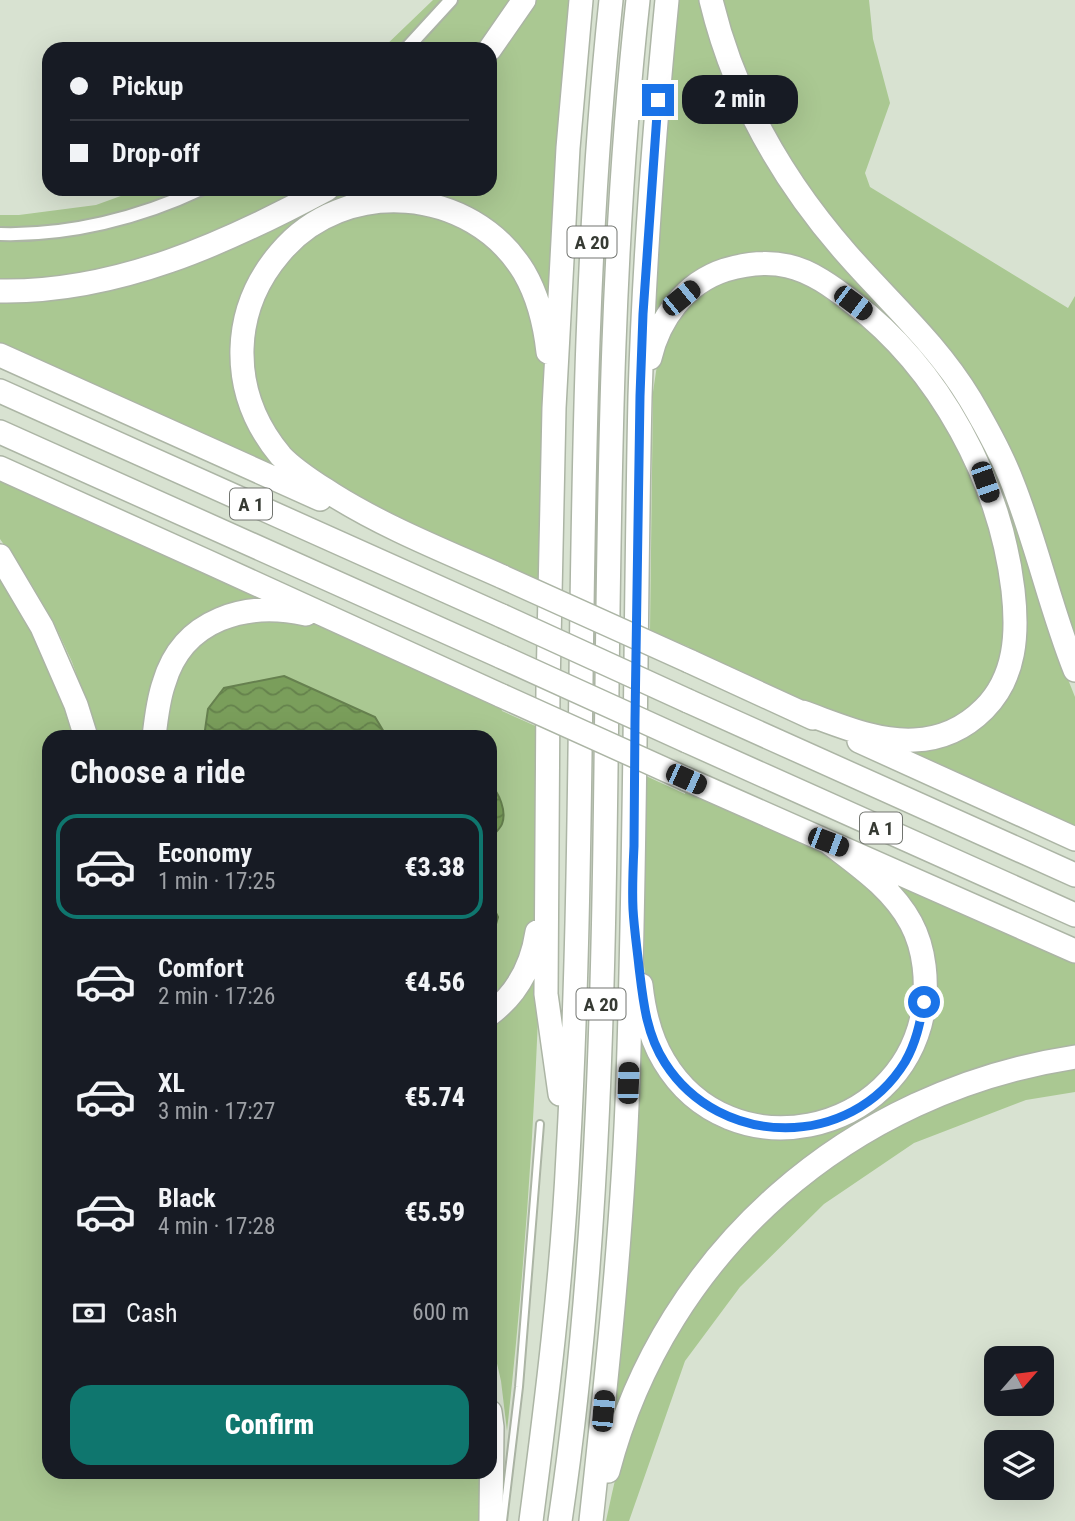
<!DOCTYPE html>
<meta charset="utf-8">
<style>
:root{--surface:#171b24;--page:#242831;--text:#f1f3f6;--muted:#9ea1a6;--line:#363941;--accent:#0f766e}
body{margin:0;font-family:"Roboto Condensed",sans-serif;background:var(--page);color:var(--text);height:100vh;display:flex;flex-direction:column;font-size:26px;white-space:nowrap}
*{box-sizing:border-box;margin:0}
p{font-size:23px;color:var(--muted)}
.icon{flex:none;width:38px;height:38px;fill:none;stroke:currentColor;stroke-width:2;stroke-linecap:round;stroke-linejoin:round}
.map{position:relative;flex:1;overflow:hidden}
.sheet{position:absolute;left:42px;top:730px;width:455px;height:749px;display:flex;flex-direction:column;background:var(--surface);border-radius:21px;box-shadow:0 7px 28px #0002}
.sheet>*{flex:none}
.banner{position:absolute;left:42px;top:42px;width:455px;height:154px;border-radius:21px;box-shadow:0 7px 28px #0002;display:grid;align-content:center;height:154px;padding:0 28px;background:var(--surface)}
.needle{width:46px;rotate:62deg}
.buttons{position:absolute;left:984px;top:1346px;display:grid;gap:14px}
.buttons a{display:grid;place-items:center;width:70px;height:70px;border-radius:14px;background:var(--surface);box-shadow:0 7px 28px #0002;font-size:35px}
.end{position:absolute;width:32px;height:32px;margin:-16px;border:9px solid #1a73e8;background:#fff;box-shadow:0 0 0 4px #fff}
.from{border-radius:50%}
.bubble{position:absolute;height:49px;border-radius:21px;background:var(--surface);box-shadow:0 7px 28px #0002;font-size:23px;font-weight:800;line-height:49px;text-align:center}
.car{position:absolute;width:21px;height:42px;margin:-21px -10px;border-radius:9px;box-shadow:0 0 5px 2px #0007;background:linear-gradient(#222 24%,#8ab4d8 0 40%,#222 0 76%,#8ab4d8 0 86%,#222 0)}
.banner b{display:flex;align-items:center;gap:24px;height:66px;font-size:26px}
.banner b+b{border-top:2px solid var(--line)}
.banner i{width:18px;height:18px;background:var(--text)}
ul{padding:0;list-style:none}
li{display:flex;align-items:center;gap:21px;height:105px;margin:0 14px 10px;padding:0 14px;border:4px solid transparent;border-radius:21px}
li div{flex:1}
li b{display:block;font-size:26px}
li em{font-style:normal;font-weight:800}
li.selected{border-color:var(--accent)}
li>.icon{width:63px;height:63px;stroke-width:1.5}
h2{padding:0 28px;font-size:32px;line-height:84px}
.pay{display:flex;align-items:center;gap:18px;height:77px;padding:0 28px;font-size:26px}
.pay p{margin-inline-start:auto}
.button{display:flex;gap:14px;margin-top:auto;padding:14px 28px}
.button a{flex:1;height:80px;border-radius:21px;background:var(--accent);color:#fff;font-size:28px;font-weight:800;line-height:80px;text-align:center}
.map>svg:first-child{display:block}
.grass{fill:#aac892}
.water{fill:url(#water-waves);stroke:#66804f;stroke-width:2}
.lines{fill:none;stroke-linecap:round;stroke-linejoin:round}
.lane-casing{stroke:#acb5a5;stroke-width:10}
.street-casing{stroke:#acb5a5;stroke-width:16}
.highway-casing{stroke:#acb5a5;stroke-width:26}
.lane{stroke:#fff;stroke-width:6}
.street{stroke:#fff;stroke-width:12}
.highway{stroke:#fff;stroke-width:23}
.highway-bridge-casing{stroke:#acb5a5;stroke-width:26;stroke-linecap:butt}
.highway-bridge{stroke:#fff;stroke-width:23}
.route{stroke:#1a73e8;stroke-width:9}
.labels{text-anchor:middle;stroke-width:6;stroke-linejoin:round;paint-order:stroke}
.shield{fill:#fff;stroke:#727570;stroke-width:2}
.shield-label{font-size:19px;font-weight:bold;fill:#363a33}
</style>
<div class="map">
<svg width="1075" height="1521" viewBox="0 0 1075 1521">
<defs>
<pattern id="water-waves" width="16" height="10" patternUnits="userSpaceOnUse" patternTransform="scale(1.75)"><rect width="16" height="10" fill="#7a9e5b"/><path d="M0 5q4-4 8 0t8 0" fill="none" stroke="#65824c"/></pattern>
</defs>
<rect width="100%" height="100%" fill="#d8e2d1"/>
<path class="grass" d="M 433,0 L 445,0 L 401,49 L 382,49 Z
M 456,0 L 515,0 L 481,49 L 411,49 Z
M 537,0 L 574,0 L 554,316 L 449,203 L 310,217 L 235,345 L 296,480 L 0,347 L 0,299 L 305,211 L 345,189 L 490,189 L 490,63 Z
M 674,0 L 702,0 L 725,78 L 946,378 L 996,468 L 1025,547 L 1052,639 L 1075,697 L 1075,831 L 887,746 L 1001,701 L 1017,555 L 898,332 L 751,255 L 653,328 Z
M 720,0 L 869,0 L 873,39 L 890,103 L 865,173 L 870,187 L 1068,308 L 1075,296 L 1075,648 L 1013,460 L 826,217 L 756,107 Z
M 140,189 L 191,189 C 127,216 68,226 0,230 L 0,215 L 19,215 L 96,205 Z
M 211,189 L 311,189 L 211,237 L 88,274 L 0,283 L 0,238 L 180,202 Z
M 379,207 L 462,223 L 516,271 L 542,341 L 545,377 L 543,582 L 360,503 L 329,485 L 279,442 L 256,399 L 249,343 L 261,293 L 309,234 Z
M 760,270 L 803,278 L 874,329 L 945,416 L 993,525 L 1010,630 L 997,681 L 950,726 L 899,735 L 832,717 L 689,650 L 689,647 L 650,631 L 653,392 L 660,345 L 671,321 L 716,283 Z
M 0,474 L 278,601 L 203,621 L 147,737 L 99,737 L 72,662 L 54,623 L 30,582 L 0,539 Z
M 0,572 L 34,627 L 77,737 L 49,737 L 49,1472 L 487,1472 L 485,1521 L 0,1521 Z
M 244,616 L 313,622 L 501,707 L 502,711 L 540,728 L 534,924 L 529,948 L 490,1006 L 490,945 L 498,917 L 490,900 L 490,839 L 502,824 L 497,791 L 490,784 L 490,737 L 387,737 L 375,717 L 208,709 L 204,737 L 161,737 L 167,700 L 193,645 Z
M 646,776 L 685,794 L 686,790 L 838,858 L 904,923 L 920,981 L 912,1031 L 872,1090 L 800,1121 L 724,1108 L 677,1070 L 648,1007 L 644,964 Z
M 880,872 L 1075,956 L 1075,1047 L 1032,1055 L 772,1189 L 616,1413 L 611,1412 L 638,1021 L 646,1045 L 746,1130 L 876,1103 L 931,994 Z
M 540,965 C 535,1121 524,1276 507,1431 L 501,1381 L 490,1333 L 490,1022 Z
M 1075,1066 L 1075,1092 L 1026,1100 L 914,1143 L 824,1204 L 740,1287 L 685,1361 L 629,1521 L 606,1521 C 614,1485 621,1448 636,1413 C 680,1312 752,1218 843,1155 C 885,1126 944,1101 992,1085 C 1018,1076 1048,1072 1075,1066 Z"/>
<path class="water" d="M 284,676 L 375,717 L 387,737 L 204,737 L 208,709 L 224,688 Z
M 490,784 C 499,793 507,811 502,824 C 500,829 493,835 490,839 Z
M 490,900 L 498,917 L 490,945 Z"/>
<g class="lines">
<defs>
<path id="lane" d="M 503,1521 L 519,1387 L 540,1124"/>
<path id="street" d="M 406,49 L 451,0
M 0,234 C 68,236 140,218 201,189"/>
<path id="highway" d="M 711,0 C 734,96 782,180 847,254 C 889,302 937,344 970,399 C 986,426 1002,455 1013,484 C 1037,545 1051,610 1075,670
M 490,49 L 524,0
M 0,291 C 117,293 226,243 327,189
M 0,355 L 320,499
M 650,358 C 659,319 685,283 725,270 C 745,264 767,261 788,266 C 811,271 833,287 852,302 C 940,369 1000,481 1013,590 C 1018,633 1016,677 984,709 C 965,728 941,739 914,740 C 875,742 837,724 802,712
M 0,391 L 502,616
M 0,432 L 502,657
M 0,468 C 168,543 334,620 502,696
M 0,556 L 42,627 L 76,705 L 86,737
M 503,577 C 445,551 386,528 332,494 C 315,483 295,471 281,456 C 255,425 241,389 242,349 C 243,313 256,281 280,253 C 344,176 472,186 524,272 C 538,296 545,325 548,352
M 689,661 L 813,718
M 688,701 L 1075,875
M 154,737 C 156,719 158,700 164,683 C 183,618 247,601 306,614
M 687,741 L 1075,915
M 859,741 L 1075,839
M 686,779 L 1075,951
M 641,985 C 644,1012 650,1038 664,1061 C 730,1172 900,1137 923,1012 C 928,983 925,949 911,923 C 892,888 859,866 828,842
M 490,1014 C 517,994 532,965 537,932
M 560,1094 L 546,994 L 548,688 L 554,408 L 568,148 L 581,0
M 490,1412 L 492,1427 L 491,1521
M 608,1471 C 666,1250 851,1091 1075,1057
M 531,1521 C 547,1399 562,1278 568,1155 C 590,770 570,384 611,0
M 560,1521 C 635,1017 582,505 638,0
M 591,1521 C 607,1374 623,1227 628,1079 C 636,851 635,624 640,397 C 644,265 654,132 667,0"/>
</defs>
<use href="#lane" class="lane-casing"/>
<use href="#street" class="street-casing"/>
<use href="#highway" class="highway-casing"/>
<use href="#lane" class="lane"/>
<use href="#street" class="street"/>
<use href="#highway" class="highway"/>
<defs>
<path id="highway-bridge" d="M 503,577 L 689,661
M 502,616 L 688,701
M 502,657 L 687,741
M 502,696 L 686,779"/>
</defs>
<use href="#highway-bridge" class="highway-bridge-casing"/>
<use href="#highway-bridge" class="highway-bridge"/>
</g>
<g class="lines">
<path class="route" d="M 658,100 L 643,314 L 640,396 C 638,504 637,611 635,719 C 635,761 634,803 634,846 C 633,867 632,888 633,909 C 634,928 637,948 639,967 C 643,1000 646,1034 665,1063 C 720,1149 851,1150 905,1062 C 916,1043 920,1023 924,1002"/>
</g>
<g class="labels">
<g class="shield">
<rect x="567.5" y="226.5" width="49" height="31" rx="5"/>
<rect x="230" y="488.5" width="42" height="31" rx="5"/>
<rect x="860" y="812.5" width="42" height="31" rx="5"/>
<rect x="576.5" y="988.5" width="49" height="31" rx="5"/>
</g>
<g class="shield-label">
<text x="592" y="249">A 20</text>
<text x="251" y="511">A 1</text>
<text x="881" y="835">A 1</text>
<text x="601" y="1011">A 20</text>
</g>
</g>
</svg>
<div class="buttons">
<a><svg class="needle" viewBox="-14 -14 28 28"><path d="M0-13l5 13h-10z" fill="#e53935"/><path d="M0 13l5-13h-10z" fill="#9ea1a6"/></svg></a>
<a><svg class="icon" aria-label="layers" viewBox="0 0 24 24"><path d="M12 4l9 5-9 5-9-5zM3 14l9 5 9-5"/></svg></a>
</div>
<i class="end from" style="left:924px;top:1002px"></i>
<i class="end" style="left:658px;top:100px"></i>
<div class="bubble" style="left:682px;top:75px;width:116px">2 min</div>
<i class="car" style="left:681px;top:298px;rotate:51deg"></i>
<i class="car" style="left:853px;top:303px;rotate:127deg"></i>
<i class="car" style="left:985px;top:482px;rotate:161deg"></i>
<i class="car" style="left:686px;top:779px;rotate:114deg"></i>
<i class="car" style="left:828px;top:842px;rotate:111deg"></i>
<i class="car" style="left:628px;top:1083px;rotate:2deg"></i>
<i class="car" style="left:603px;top:1411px;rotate:5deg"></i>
<div class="banner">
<b><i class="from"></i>Pickup</b>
<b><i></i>Drop-off</b>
</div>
<section class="sheet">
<h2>Choose a ride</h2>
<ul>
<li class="selected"><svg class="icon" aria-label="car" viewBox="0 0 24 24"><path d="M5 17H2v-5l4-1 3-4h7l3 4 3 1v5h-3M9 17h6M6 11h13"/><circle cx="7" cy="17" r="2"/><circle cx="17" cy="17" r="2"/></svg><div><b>Economy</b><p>1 min · 17:25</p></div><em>€3.38</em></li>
<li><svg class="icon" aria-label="car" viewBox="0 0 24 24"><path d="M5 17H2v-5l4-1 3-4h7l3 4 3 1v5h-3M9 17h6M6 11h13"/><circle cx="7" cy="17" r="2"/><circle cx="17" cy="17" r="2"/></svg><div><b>Comfort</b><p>2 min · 17:26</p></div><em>€4.56</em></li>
<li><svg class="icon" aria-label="car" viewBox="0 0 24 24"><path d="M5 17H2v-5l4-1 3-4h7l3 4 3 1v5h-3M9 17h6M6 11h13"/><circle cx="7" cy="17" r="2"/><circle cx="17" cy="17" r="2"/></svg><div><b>XL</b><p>3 min · 17:27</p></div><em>€5.74</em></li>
<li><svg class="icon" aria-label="car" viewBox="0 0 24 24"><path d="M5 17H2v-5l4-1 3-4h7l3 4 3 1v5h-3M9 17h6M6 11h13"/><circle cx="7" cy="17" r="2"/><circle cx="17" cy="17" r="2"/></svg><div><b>Black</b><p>4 min · 17:28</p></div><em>€5.59</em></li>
</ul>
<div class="pay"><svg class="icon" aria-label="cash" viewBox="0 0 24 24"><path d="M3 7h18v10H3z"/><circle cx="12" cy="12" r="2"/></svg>Cash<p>600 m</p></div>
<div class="button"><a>Confirm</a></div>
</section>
</div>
